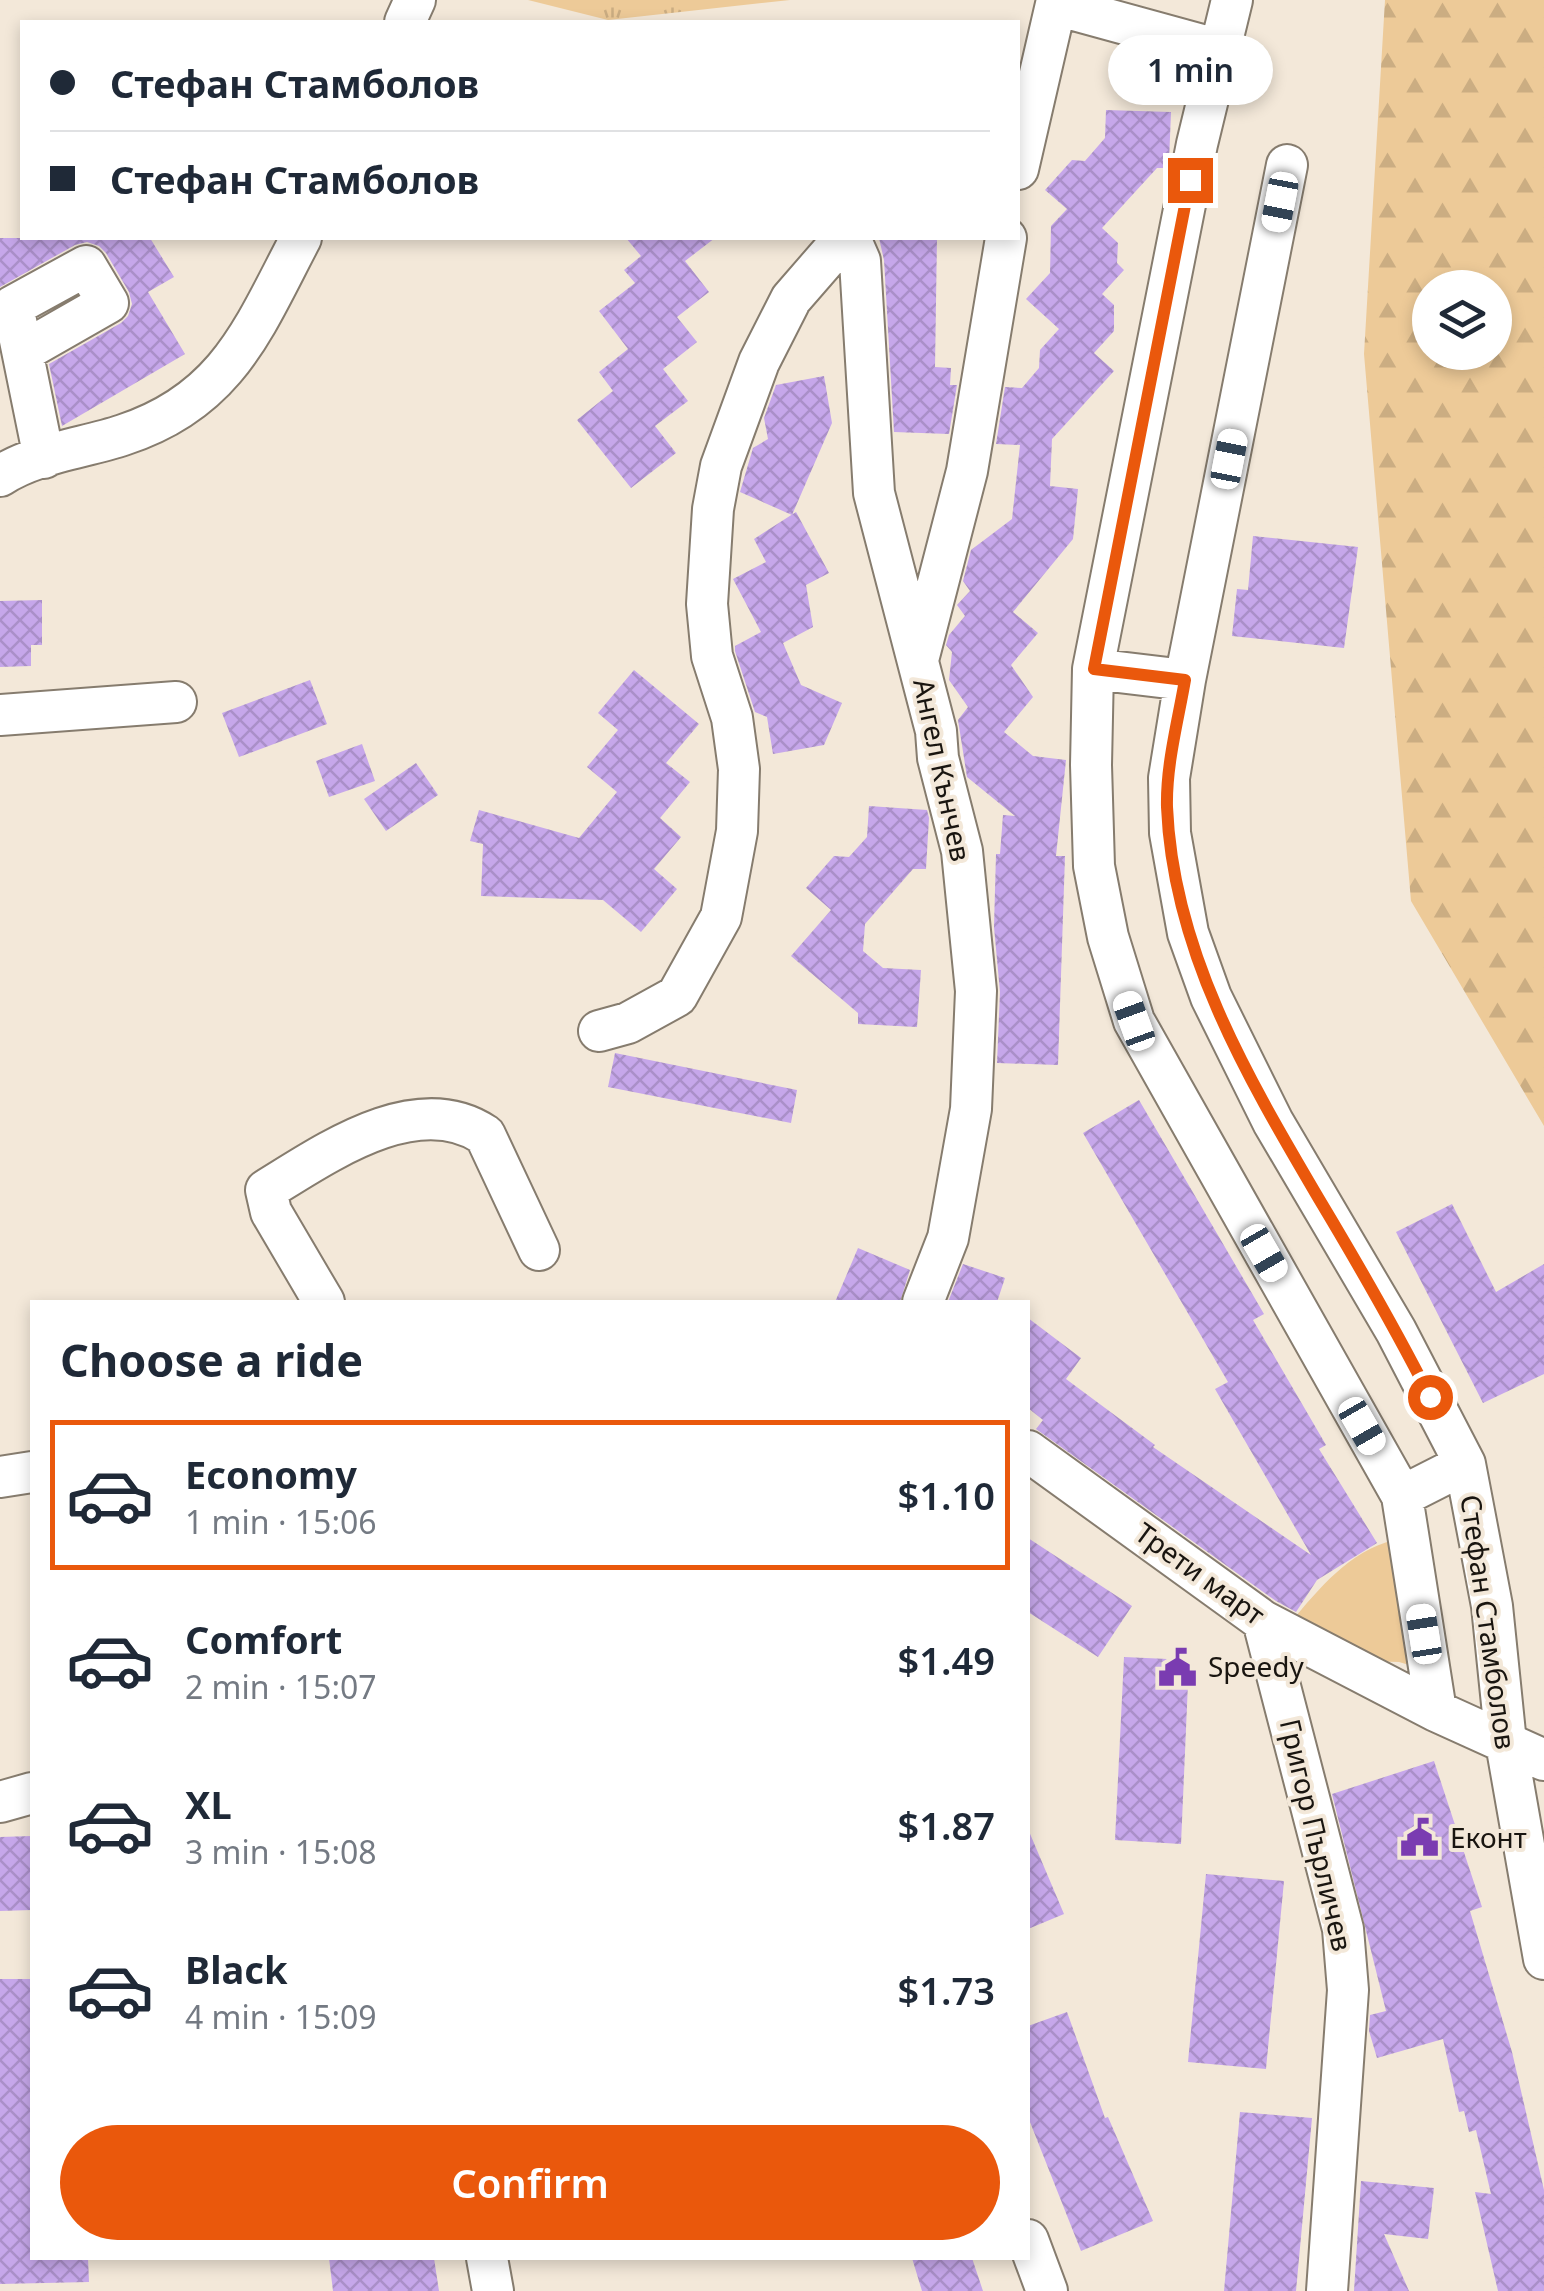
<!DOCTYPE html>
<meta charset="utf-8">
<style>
:root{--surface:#fff;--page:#f6f6f7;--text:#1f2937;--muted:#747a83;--line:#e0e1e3;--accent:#ea580c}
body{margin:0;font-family:"Noto Sans",sans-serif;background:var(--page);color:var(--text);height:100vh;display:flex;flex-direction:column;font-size:38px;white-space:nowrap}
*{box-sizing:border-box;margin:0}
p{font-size:32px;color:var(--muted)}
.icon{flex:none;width:55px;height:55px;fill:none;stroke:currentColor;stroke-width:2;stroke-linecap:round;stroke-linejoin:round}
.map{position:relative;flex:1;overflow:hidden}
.panel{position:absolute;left:30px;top:1300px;width:1000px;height:960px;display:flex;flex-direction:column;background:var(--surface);border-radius:0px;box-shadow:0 5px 15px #0003}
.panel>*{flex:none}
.banner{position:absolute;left:20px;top:20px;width:1000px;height:220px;border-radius:0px;box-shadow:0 5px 15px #0003;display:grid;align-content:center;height:220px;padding:0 30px;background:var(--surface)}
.tools{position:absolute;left:1412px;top:270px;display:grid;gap:20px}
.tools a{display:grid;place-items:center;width:100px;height:100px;border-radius:50%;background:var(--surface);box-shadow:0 5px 15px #0003;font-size:50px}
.end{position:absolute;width:45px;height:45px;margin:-22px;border:12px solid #ea580c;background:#fff;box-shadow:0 0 0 5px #fff}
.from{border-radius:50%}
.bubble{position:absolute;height:70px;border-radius:35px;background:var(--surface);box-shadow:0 5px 15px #0003;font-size:32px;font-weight:600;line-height:70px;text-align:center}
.car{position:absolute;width:30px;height:60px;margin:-30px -15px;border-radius:12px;box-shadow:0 0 8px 2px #0007;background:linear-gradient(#fff 24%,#345 0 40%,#fff 0 76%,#345 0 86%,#fff 0)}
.banner b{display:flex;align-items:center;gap:35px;height:95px;font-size:38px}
.banner b+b{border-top:2px solid var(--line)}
.banner i{width:25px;height:25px;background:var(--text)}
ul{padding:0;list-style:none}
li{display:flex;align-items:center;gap:30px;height:150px;margin:0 20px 15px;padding:0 10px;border:5px solid transparent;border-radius:0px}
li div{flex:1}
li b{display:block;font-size:38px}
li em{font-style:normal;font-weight:600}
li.active{border-color:var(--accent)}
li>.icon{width:90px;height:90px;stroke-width:1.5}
h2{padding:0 30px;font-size:45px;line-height:120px}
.button{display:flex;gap:20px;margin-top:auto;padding:20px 30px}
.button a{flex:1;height:115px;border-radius:60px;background:var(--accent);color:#fff;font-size:40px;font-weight:600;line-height:115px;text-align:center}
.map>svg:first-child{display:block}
.grass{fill:url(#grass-tufts)}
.forest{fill:url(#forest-firs);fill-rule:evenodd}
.green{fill:#edca98}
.building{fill:url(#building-cross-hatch)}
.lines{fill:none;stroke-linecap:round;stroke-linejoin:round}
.minor-casing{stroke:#867c6e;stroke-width:44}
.minor{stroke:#fff;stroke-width:40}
.route{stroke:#ea580c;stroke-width:12}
.labels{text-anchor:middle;stroke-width:8;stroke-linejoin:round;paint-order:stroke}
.street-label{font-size:28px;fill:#191510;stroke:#f3e8d9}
.poi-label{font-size:28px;fill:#191510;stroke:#f3e8d9;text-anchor:start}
</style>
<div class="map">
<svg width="1544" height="2291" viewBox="0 0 1544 2291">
<defs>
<pattern id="grass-tufts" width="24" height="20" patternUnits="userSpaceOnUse" patternTransform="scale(2.5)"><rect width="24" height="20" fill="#edca98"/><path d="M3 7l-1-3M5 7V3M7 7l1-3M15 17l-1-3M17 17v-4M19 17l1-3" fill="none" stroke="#cbad82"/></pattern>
<pattern id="forest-firs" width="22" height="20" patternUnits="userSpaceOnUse" patternTransform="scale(2.5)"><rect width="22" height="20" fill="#edca98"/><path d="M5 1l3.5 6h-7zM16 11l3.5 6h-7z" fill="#cbad82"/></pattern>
<pattern id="building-cross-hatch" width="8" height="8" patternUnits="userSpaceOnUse" patternTransform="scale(2.5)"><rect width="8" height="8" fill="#c6a7ea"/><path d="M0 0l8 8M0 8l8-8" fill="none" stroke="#aa8fc8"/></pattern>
</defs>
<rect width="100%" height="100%" fill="#f3e8d9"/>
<path class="grass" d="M 528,0 L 790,0 L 608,20 Z"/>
<path class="forest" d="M 1385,0 L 1544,0 L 1544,1126 L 1411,901 L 1364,354 ZM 1430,288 L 1495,288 L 1495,352 L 1430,352 Z"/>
<path class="green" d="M 1394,1540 L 1416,1667 L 1399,1662 L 1363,1661 L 1290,1623 C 1320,1588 1348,1552 1394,1540 Z"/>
<path class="building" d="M 1106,110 L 1171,112 L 1169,162 L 1168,168 L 1157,168 L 1102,228 L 1118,243 L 1117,263 L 1124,270 L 1102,294 L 1114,305 L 1114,331 L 1094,353 L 1114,371 L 1052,439 L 1050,486 L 1078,489 L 1073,539 L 1013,612 L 1038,633 L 1011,665 L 1033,697 L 1004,732 L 1033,756 L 1066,760 L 1056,856 L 1065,856 L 1058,1065 L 997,1063 L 1000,992 L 994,927 L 996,854 L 1000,854 L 1003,815 L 1015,816 L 967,777 L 958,720 L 968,707 L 949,680 L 952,652 L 946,645 L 949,635 L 965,616 L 957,605 L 970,591 L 963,581 L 971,550 L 1012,519 L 1020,445 L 996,444 L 1005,387 L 1022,388 L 1039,368 L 1040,350 L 1059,329 L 1026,299 L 1050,273 L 1051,226 L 1067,209 L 1045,190 L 1072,160 L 1085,161 L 1105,138 Z
M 0,238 L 150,238 L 174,277 L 148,292 L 185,354 L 62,426 L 49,364 L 121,323 L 128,316 L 132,304 L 129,292 L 106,253 L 99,246 L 87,242 L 75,245 L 0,287 Z
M 626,238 L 715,238 L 685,261 L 709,292 L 677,317 L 697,342 L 663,369 L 688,401 L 655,426 L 676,453 L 631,488 L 577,420 L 613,391 L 599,372 L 628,349 L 599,311 L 635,283 L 624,270 L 641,256 Z
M 879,238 L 937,238 L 935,367 L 951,368 L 950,385 L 957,385 L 949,434 L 894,432 L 884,260 Z
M 824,376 L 832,423 L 792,515 L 740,492 L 753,448 L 768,439 L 764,418 L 776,385 Z
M 796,512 L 829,573 L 806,585 L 813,627 L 783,643 L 801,685 L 842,703 L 824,745 L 773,754 L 767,717 L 755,712 L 735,651 L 735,646 L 761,632 L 733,579 L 766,562 L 754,539 Z
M 1253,536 L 1358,547 L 1344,648 L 1232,636 L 1237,589 L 1248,590 Z
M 42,600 L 42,645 L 31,645 L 31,666 L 0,667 L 0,601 Z
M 634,670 L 699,724 L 666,763 L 690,782 L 660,818 L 681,837 L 654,869 L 677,889 L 641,932 L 603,900 L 481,896 L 483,844 L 470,841 L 479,810 L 579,838 L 617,792 L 587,767 L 618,730 L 598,713 Z
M 310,680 L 327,724 L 239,757 L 222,713 Z
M 362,744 L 375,781 L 329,797 L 316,761 Z
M 416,763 L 438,795 L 386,831 L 364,799 Z
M 869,806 L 927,810 L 929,818 L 926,869 L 913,869 L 865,924 L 863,951 L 883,968 L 921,970 L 917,1027 L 858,1024 L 858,1013 L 791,956 L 831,910 L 806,888 L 834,856 L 849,857 L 867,837 Z
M 615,1053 L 797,1090 L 791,1123 L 608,1087 Z
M 1139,1100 L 1264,1314 L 1253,1320 L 1326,1445 L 1319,1449 L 1377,1543 L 1317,1580 L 1296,1612 L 1276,1601 L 1036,1429 L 1043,1420 L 1028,1408 L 1028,1318 L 1081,1358 L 1066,1379 L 1155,1445 L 1153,1447 L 1311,1555 L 1215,1389 L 1228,1382 L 1083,1133 Z
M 1452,1204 L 1496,1292 L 1544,1264 L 1544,1374 L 1483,1403 L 1396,1232 Z
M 858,1248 L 910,1270 L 900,1302 L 835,1302 Z
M 963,1264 L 1005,1278 L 997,1302 L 948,1302 Z
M 1028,1538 L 1132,1606 L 1098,1657 L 1028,1612 Z
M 1124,1657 L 1189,1660 L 1181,1844 L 1115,1840 Z
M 1434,1761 L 1482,1907 L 1470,1911 L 1512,2052 L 1544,2190 L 1544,2291 L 1498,2291 L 1475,2192 L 1491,2194 L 1476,2130 L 1469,2132 L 1464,2111 L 1459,2112 L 1443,2039 L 1377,2058 L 1369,2031 L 1370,2015 L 1386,2011 L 1332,1794 Z
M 1028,1829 L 1064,1914 L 1028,1929 Z
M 32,1836 L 32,1910 L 0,1911 L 0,1837 Z
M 1206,1874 L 1284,1881 L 1266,2069 L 1188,2062 Z
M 0,1979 L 32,1979 L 32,2258 L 88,2258 L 89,2282 L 0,2284 Z
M 1067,2012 L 1105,2118 L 1108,2117 L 1153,2221 L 1081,2251 L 1028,2117 L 1028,2026 Z
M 1240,2112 L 1312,2118 L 1296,2291 L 1224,2291 Z
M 1361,2181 L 1434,2188 L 1428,2239 L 1384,2234 L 1409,2291 L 1354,2291 Z
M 329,2258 L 434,2258 L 439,2291 L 333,2291 Z
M 912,2258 L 972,2258 L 983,2291 L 922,2291 Z"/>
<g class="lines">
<defs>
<path id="minor" d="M 1232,0 L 1197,144 L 1093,669 L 1091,765 L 1094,866 L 1108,937 L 1134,1021 L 1402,1496 L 1436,1711
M 1056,5 L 1220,50
M 405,22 L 415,0
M 1287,165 L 1185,680 L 1169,778 L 1170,833 L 1188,933 L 1211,997 L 1273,1122 L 1396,1331 L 1465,1464 L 1492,1606 L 1506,1743 L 1544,1959
M 1018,169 L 1057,0
M 850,238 L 860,261 L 874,493 L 936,731 L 938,758 L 962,851 L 976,991 L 971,1109 L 948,1238 L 923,1302
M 24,351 L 108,303 L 86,266 L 13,306 L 44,458
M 0,476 C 35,453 84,448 123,435 C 228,401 254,327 301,238
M 918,660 L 967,471 L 1006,238
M 1093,669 L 1185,680
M 0,715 L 176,702
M 599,1031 L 628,1023 L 677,996 L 721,917 L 737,831 L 739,769 L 732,718 L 712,656 L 707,604 L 713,509 L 721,466 L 759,362 L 791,299 L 844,238
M 324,1302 L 271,1212 L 266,1190 C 325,1154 416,1089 485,1135 L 539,1250
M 1028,1451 L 1263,1621 L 1436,1711 L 1544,1760
M 0,1477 L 32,1472
M 1402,1496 L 1465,1464
M 1263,1621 L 1343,1929 L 1348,1990 L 1327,2291
M 0,1802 L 32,1793
M 1028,2240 L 1047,2291
M 487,2258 L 493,2291"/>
</defs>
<use href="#minor" class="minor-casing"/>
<use href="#minor" class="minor"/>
</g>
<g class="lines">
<path class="route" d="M 1190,180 L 1094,669 L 1185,680 C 1178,721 1166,765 1167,807 C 1173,952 1248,1078 1319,1199 C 1358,1264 1396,1330 1430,1397"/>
</g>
<defs>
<symbol id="civic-bare" viewBox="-9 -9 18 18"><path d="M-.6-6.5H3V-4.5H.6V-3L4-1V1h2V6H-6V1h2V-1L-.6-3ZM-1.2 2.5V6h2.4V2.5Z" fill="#7a3cb1" stroke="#f3e8d9" stroke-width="2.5" paint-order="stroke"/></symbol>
</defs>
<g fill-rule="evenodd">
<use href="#civic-bare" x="1150" y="1640" width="55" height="55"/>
<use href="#civic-bare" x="1392" y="1810" width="55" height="55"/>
</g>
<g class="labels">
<g class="street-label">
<text transform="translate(942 770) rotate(78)" y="10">Ангел Кънчев</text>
<text transform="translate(1200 1574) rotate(36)" y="10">Трети март</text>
<text transform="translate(1488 1622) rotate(82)" y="10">Стефан Стамболов</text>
<text transform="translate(1316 1835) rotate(77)" y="10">Григор Пърличев</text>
</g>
<g class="poi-label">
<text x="1208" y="1677">Speedy</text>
<text x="1450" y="1848">Еконт</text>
</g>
</g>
</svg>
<div class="tools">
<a><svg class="icon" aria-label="layers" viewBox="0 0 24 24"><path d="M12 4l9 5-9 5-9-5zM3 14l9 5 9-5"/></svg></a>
</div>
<i class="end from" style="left:1430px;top:1397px"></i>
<i class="end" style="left:1190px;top:180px"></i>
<div class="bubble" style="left:1108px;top:35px;width:165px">1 min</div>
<i class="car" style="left:1280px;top:202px;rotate:191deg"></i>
<i class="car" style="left:1229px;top:459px;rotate:11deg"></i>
<i class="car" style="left:1134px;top:1021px;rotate:340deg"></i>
<i class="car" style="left:1264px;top:1253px;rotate:150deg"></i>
<i class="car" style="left:1362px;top:1426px;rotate:150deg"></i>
<i class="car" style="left:1424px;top:1634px;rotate:351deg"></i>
<div class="banner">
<b><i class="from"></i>Стефан Стамболов</b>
<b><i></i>Стефан Стамболов</b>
</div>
<section class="panel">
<h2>Choose a ride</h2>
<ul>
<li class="active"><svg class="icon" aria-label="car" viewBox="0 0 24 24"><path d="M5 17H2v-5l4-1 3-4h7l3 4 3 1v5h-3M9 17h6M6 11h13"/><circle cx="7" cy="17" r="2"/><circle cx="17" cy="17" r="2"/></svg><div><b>Economy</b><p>1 min · 15:06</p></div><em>$1.10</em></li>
<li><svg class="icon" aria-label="car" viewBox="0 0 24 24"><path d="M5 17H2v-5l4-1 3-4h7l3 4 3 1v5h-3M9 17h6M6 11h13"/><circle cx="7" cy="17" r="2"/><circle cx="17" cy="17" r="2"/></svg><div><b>Comfort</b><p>2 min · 15:07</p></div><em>$1.49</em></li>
<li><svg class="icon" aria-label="car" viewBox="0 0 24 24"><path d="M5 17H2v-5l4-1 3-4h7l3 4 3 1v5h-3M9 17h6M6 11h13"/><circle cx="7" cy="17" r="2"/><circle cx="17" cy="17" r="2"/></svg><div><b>XL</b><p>3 min · 15:08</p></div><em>$1.87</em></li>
<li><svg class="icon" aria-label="car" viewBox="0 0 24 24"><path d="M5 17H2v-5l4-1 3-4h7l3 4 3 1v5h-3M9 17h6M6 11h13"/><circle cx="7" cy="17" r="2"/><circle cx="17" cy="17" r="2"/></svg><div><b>Black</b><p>4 min · 15:09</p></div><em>$1.73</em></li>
</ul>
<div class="button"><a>Confirm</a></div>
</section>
</div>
